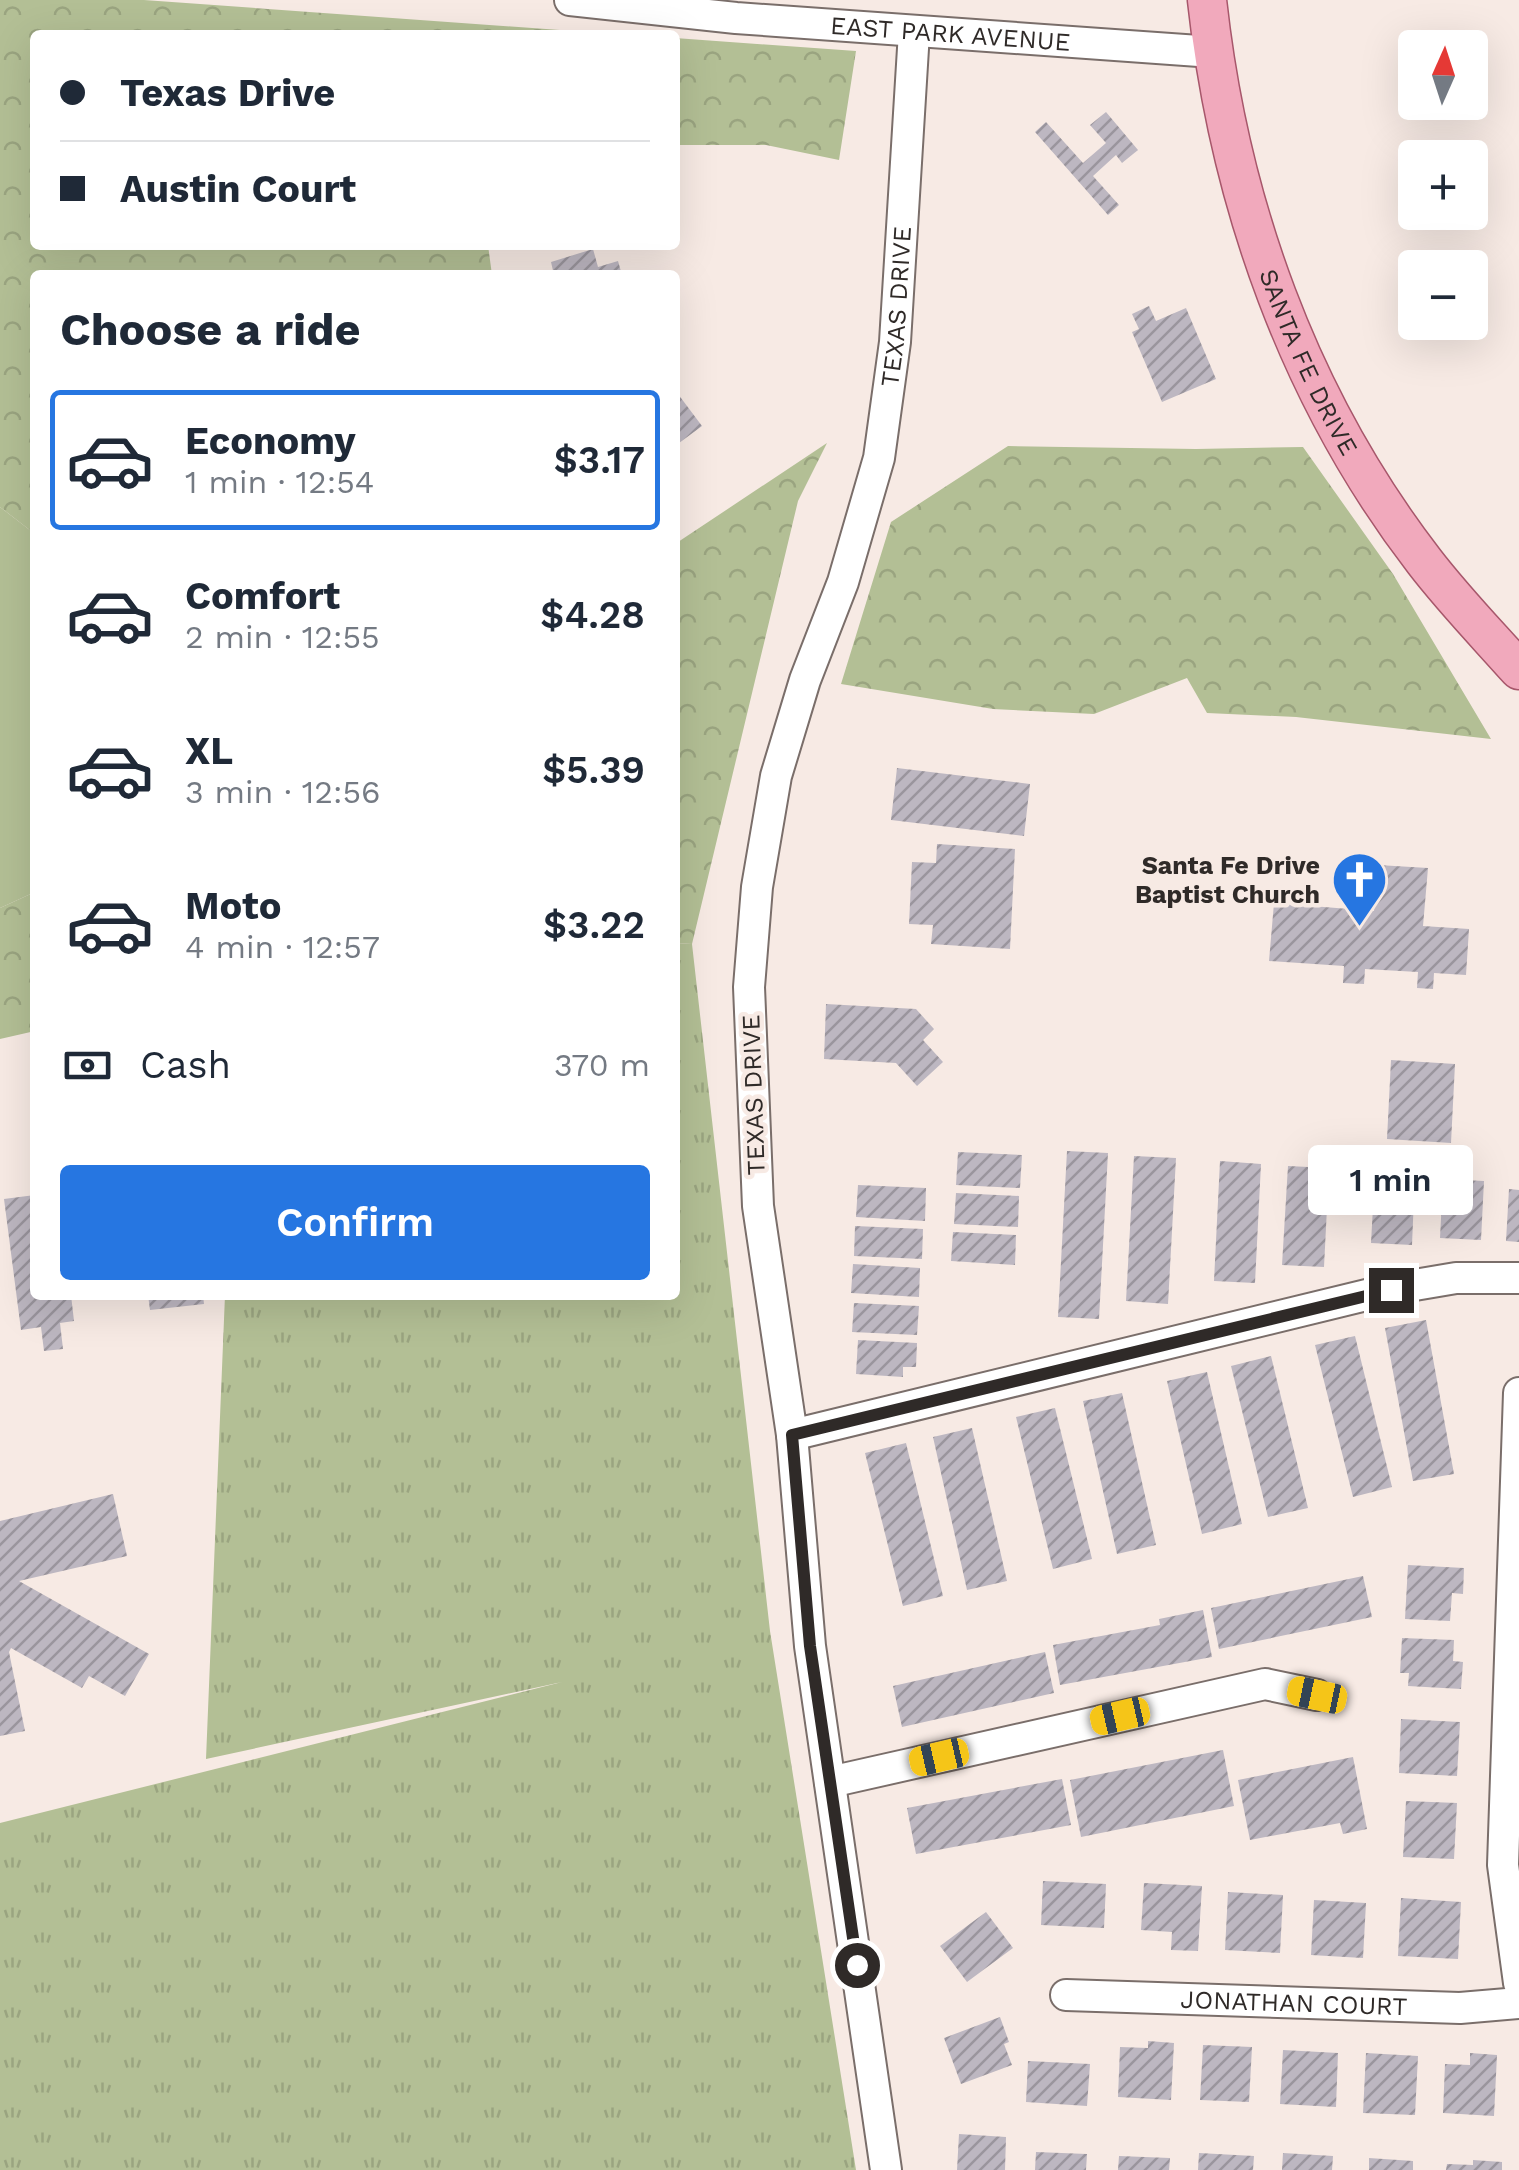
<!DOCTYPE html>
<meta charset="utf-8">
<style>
:root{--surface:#fff;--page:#f6f6f7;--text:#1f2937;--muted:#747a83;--line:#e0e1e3;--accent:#2676e1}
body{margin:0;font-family:"Work Sans",sans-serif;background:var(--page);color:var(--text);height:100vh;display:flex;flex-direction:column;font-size:38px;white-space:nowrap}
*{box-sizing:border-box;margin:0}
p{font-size:32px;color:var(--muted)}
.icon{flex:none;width:55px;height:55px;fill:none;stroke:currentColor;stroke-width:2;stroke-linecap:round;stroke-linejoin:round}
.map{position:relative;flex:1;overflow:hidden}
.panel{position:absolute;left:30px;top:270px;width:650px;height:1030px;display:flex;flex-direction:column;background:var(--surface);border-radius:10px;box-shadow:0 10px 40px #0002}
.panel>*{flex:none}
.banner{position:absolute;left:30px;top:30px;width:650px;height:220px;border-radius:10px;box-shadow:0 10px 40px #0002;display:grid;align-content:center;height:220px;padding:0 30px;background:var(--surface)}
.needle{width:65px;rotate:3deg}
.controls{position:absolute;left:1398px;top:30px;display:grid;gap:20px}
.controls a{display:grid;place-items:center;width:90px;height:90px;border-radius:10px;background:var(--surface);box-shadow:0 10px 40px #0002;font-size:50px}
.end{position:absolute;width:45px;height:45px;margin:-22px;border:12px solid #2f2a28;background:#fff;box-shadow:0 0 0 5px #fff}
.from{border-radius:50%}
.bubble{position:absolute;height:70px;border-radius:10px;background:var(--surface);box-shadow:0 10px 40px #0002;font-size:32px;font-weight:600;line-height:70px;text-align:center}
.car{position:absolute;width:30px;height:60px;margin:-30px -15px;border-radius:12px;box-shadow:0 0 8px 2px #0007;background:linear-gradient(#f5c518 24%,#345 0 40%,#f5c518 0 76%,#345 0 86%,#f5c518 0)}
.banner b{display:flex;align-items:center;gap:35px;height:95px;font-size:38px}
.banner b+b{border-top:2px solid var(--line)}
.banner i{width:25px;height:25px;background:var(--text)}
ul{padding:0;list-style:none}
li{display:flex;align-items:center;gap:30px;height:140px;margin:0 20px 15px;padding:0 10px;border:5px solid transparent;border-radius:10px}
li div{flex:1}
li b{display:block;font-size:38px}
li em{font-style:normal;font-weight:600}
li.active{border-color:var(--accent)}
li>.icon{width:90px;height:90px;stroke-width:1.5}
h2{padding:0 30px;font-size:45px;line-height:120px}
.pay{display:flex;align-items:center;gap:25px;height:110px;padding:0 30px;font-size:38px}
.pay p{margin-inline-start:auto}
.button{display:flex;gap:20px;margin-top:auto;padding:20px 30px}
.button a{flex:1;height:115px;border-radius:10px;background:var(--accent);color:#fff;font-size:40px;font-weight:600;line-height:115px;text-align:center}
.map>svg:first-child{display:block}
.grass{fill:url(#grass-tufts)}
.forest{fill:url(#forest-crowns)}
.park{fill:#b3bf95}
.building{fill:url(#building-hatch)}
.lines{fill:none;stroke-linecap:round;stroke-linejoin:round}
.minor-casing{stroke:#7a6e6a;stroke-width:34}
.major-casing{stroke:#a7576b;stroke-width:41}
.minor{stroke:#fff;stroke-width:30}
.major{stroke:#f1a9bc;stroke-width:38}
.route{stroke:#2f2a28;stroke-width:12}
.labels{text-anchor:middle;stroke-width:9;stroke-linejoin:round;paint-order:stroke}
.street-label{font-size:25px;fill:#2f2a28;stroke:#f7eae4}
.poi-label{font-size:25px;font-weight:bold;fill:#2f2a28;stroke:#f7eae4;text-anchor:end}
</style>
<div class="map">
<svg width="1519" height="2170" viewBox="0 0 1519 2170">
<defs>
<pattern id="grass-tufts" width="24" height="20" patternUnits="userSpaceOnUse" patternTransform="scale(2.5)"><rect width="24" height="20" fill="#b3bf95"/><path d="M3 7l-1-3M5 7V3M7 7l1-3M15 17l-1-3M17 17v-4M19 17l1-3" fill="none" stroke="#9aa480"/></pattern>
<pattern id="forest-crowns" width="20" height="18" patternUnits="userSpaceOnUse" patternTransform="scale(2.5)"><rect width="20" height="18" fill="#b3bf95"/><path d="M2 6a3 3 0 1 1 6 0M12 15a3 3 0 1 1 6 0" fill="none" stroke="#9aa480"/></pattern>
<pattern id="building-hatch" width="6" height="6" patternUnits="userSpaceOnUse" patternTransform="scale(2.5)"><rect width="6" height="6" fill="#bdb7c1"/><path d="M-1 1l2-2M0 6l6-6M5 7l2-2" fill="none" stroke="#9a959d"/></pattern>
</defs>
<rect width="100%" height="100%" fill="#f7eae4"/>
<path class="grass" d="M 675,943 L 692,944 L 770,1631 L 856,2170 L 0,2170 L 0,1823 L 562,1682 L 206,1759 L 225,1295 L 675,1295 Z"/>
<path class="forest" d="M 0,0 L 144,0 L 629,35 L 35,35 L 35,245 L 488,245 L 492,275 L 35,275 L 35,534 L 0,507 Z
M 675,38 L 856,51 L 839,160 L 766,145 L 675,145 Z
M 827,443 L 798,501 L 692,944 L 675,943 L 675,544 Z
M 1008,446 L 1196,449 L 1303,447 L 1393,574 L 1491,739 L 1296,717 L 1207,713 L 1187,678 L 1094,714 L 993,709 L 841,684 L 891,522 Z
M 35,892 L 35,1031 L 0,1039 L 0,908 Z"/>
<path class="park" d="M 0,507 L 35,534 L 35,892 L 0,908 Z"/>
<path class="building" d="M 1106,112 L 1138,150 L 1122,163 L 1116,155 L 1093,176 L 1119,205 L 1108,215 L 1035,132 L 1046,122 L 1083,163 L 1106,143 L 1090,125 Z
M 593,249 L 598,267 L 618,261 L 622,275 L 554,275 L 551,262 Z
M 1149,306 L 1156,321 L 1186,308 L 1216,379 L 1162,402 L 1132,332 L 1139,329 L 1132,314 Z
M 675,390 L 702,426 L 675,446 Z
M 897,768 L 1030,784 L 1024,836 L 891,820 Z
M 937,844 L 1015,849 L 1010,949 L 931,944 L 933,925 L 909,924 L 912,862 L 936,863 Z
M 1378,865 L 1428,868 L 1423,926 L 1469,929 L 1466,975 L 1434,973 L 1433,989 L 1417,988 L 1418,972 L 1365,969 L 1364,984 L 1343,983 L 1344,966 L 1269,961 L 1274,903 L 1374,911 Z
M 826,1004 L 916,1009 L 934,1029 L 923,1040 L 943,1062 L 917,1086 L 896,1063 L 824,1059 Z
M 1391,1060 L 1455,1064 L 1451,1143 L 1387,1139 Z
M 1067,1151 L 1108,1153 L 1099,1319 L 1058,1317 Z
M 958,1152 L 1022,1155 L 1020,1188 L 956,1185 Z
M 1134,1156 L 1176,1158 L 1168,1304 L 1126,1301 Z
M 1220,1161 L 1261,1164 L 1255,1283 L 1214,1281 Z
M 1288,1166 L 1329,1168 L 1324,1267 L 1282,1265 Z
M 1375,1171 L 1415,1173 L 1412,1245 L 1371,1243 Z
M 1443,1179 L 1484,1181 L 1481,1240 L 1440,1238 Z
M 858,1185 L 926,1188 L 925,1221 L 856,1217 Z
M 1509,1189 L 1519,1190 L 1519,1242 L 1506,1241 Z
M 956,1193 L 1019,1196 L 1018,1227 L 954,1224 Z
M 35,1195 L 35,1295 L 71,1295 L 74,1321 L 60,1323 L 63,1349 L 44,1351 L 41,1327 L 21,1330 L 4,1199 Z
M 855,1226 L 923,1229 L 922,1259 L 854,1256 Z
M 953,1232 L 1016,1235 L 1015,1265 L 951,1261 Z
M 853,1264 L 920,1268 L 919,1297 L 851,1293 Z
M 148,1295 L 203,1295 L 204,1304 L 150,1310 Z
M 854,1303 L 919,1306 L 917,1335 L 852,1332 Z
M 1426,1320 L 1454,1474 L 1413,1481 L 1385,1328 Z
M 1355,1336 L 1392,1487 L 1353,1497 L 1315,1345 Z
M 858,1340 L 917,1343 L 916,1367 L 903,1367 L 903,1377 L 856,1374 Z
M 1271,1356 L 1308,1508 L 1268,1517 L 1231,1366 Z
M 1207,1372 L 1242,1524 L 1202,1534 L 1167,1381 Z
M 1122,1393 L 1156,1545 L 1117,1554 L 1083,1401 Z
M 1055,1408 L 1092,1559 L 1053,1569 L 1016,1417 Z
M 972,1428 L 1007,1581 L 967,1590 L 933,1437 Z
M 906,1443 L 943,1596 L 903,1606 L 865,1453 Z
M 113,1494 L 127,1556 L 19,1581 L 149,1654 L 125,1696 L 89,1676 L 82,1688 L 11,1648 L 9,1652 L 25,1731 L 0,1736 L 0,1521 Z
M 1408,1565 L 1464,1568 L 1463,1594 L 1452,1593 L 1450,1621 L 1405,1619 Z
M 1363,1576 L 1372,1617 L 1219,1649 L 1211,1608 Z
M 1203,1610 L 1212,1657 L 1060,1685 L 1053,1645 L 1160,1625 L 1159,1619 Z
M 1402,1638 L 1454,1640 L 1453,1661 L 1463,1662 L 1461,1689 L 1408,1686 L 1409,1673 L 1400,1673 Z
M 1045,1652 L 1054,1693 L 902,1727 L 893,1686 Z
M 1401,1719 L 1460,1722 L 1457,1776 L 1399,1773 Z
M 1223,1750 L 1234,1806 L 1081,1837 L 1070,1780 Z
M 1353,1757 L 1367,1829 L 1343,1834 L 1340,1823 L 1250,1840 L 1238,1780 Z
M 1062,1779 L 1071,1825 L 916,1854 L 907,1808 Z
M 1406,1801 L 1457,1803 L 1454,1859 L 1403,1857 Z
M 1043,1881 L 1106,1884 L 1104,1928 L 1041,1925 Z
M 1144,1883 L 1202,1886 L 1198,1951 L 1171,1950 L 1172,1932 L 1141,1930 Z
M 1228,1892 L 1283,1895 L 1280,1953 L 1225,1950 Z
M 1401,1898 L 1461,1902 L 1458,1959 L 1398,1956 Z
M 1314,1900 L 1366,1903 L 1363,1958 L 1311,1955 Z
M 986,1912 L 1013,1948 L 967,1982 L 940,1946 Z
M 1000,2017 L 1009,2042 L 1004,2044 L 1012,2065 L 961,2084 L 944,2038 Z
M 1148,2041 L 1174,2043 L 1171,2100 L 1118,2097 L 1120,2047 L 1148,2048 Z
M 1203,2045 L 1252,2047 L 1249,2102 L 1200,2100 Z
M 1283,2050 L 1338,2053 L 1336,2107 L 1280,2104 Z
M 1366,2053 L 1418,2056 L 1415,2115 L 1363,2113 Z
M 1470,2053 L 1497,2055 L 1494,2116 L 1443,2113 L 1445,2064 L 1470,2065 Z
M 1028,2061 L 1090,2064 L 1087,2106 L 1026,2102 Z
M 959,2134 L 1006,2137 L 1005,2170 L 957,2170 Z
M 1036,2152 L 1087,2154 L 1086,2170 L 1035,2170 Z
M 1199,2153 L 1254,2156 L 1253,2170 L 1198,2170 Z
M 1283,2153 L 1333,2156 L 1332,2170 L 1282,2170 Z
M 1119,2156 L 1170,2158 L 1169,2170 L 1118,2170 Z
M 1369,2158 L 1413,2161 L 1413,2170 L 1369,2170 Z
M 1473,2160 L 1502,2162 L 1502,2170 L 1446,2170 L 1447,2164 L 1473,2165 Z"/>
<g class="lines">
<defs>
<g id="minor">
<path id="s1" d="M 570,0 L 736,18 L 1213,52"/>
<path d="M 1519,1393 L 1503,1865 L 1519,1983"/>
<path d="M 792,1435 L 1391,1289 L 1456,1278 L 1519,1278"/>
<path d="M 830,1782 L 1265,1684 L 1317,1695"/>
<path id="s2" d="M 1066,1995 L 1460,2008 L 1519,2003"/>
<path id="s3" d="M 886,2170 L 810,1646 L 792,1435 L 758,1206 L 749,987 L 757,887 L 776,776 L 805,680 L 843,582 L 879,458 L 895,342 L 914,32"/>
</g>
<g id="major">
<path id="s4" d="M 1207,0 C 1229,202 1299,399 1424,561 C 1453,599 1487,634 1519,670"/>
</g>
</defs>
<use href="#minor" class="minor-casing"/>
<use href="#major" class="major-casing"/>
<use href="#minor" class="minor"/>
<use href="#major" class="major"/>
</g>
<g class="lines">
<path class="route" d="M 857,1965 L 810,1646 L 792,1435 L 1391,1290"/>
</g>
<defs>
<symbol id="church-pin" viewBox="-11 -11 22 30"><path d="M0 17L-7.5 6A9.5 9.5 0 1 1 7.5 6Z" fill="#2676e1" stroke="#f7eae4"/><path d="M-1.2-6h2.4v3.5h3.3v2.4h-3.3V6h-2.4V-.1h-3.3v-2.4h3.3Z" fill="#fff"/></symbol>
</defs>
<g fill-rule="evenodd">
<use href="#church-pin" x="1328" y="848" width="63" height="86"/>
</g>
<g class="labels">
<g class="street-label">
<text dy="9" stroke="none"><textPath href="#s1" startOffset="382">EAST PARK AVENUE</textPath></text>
<text dy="9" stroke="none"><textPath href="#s3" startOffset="1892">TEXAS DRIVE</textPath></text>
<text dy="9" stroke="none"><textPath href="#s4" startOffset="378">SANTA FE DRIVE</textPath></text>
<text transform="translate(753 1095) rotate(-92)" y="9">TEXAS DRIVE</text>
<text dy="9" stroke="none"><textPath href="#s2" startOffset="228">JONATHAN COURT</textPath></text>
</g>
<g class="poi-label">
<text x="1320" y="874">Santa Fe Drive<tspan x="1320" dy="29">Baptist Church</tspan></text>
</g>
</g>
</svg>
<div class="controls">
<a><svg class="needle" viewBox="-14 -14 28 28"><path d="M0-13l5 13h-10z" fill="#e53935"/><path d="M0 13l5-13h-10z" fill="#747a83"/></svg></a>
<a>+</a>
<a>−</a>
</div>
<i class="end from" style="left:857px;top:1965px"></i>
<i class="end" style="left:1391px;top:1290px"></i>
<div class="bubble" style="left:1308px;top:1145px;width:165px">1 min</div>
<i class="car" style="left:1317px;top:1695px;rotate:282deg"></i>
<i class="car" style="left:1120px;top:1716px;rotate:257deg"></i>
<i class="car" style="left:939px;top:1757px;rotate:257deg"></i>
<div class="banner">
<b><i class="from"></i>Texas Drive</b>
<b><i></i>Austin Court</b>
</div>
<section class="panel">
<h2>Choose a ride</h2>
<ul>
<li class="active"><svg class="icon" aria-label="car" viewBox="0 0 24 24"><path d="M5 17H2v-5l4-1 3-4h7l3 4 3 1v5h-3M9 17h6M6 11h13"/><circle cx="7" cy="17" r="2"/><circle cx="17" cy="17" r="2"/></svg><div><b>Economy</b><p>1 min · 12:54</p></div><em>$3.17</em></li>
<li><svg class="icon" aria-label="car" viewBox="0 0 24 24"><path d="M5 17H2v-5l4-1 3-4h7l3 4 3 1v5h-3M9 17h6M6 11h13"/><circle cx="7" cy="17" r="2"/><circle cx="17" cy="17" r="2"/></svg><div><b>Comfort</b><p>2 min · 12:55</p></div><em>$4.28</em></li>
<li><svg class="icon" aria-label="car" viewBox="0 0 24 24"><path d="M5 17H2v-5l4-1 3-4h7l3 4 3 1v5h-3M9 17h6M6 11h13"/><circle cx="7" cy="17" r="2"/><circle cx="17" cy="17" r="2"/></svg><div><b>XL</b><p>3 min · 12:56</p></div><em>$5.39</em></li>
<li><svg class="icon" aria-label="car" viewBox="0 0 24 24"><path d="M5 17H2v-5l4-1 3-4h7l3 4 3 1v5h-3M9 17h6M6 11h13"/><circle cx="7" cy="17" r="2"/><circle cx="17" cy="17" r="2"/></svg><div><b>Moto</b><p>4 min · 12:57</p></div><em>$3.22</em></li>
</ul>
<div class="pay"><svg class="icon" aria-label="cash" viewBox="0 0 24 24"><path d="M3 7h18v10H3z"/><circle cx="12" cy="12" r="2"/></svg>Cash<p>370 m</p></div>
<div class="button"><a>Confirm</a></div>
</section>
</div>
